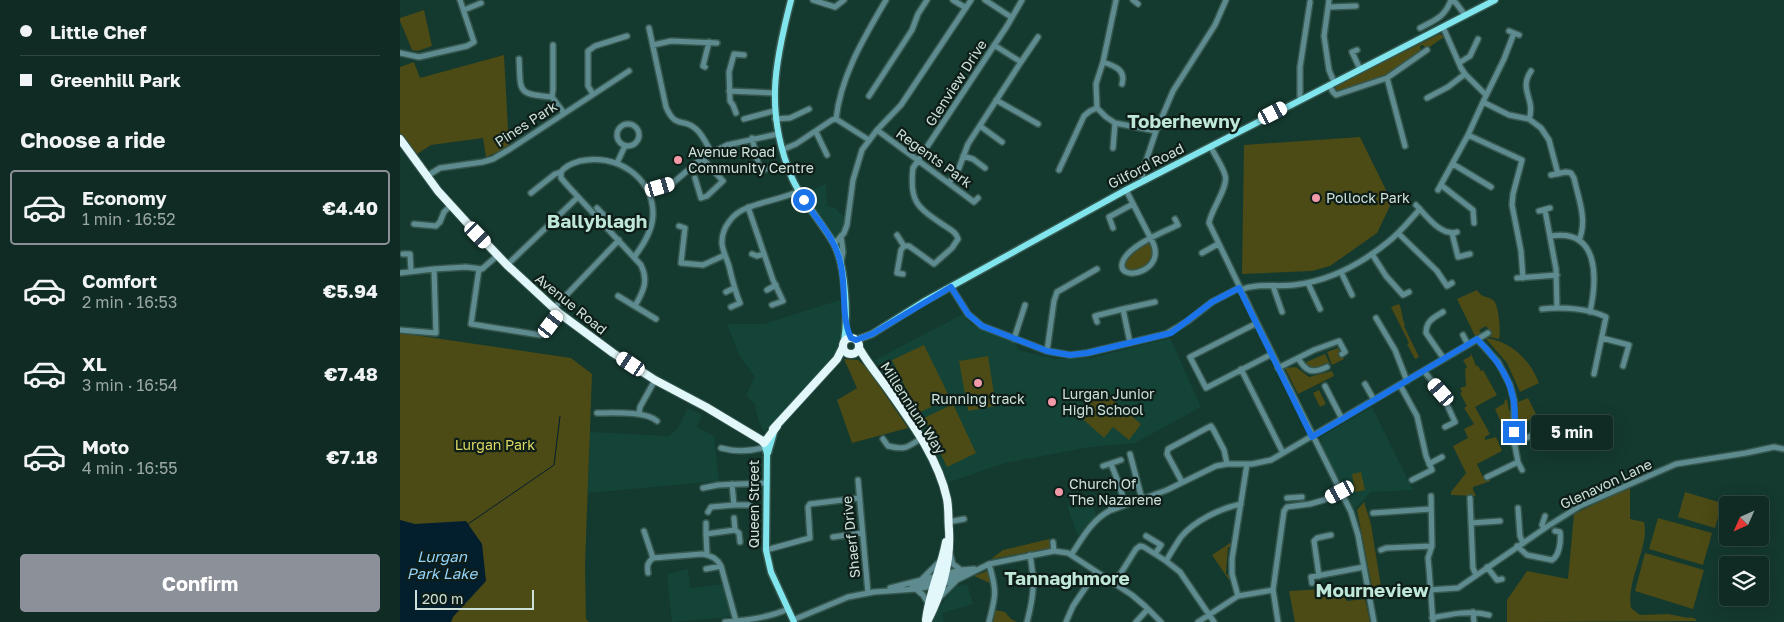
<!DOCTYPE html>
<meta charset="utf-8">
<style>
:root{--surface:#0f2b23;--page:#18332b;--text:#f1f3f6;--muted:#9ba7a6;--line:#2f4741;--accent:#8c9099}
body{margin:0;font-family:"Golos Text",sans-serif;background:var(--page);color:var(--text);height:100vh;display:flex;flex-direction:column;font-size:19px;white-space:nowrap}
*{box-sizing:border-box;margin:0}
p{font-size:16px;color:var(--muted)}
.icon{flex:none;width:28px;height:28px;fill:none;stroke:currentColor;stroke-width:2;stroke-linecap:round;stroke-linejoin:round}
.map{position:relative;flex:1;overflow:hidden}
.details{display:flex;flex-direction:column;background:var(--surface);width:400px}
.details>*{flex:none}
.banner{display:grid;align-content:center;height:110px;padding:0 20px;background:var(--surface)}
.needle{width:32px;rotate:225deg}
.fabs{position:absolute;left:1319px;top:496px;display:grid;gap:10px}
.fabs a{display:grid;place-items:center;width:50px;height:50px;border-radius:5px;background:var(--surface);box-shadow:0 5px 20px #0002,0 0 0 1px var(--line);font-size:25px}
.scale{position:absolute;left:15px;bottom:12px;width:119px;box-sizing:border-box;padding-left:5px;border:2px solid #cde1da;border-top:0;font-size:14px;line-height:18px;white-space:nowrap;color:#cde1da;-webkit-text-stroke:4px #0e1d18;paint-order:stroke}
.end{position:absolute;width:22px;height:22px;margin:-11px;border:6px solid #1a73e8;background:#fff;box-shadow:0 0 0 2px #fff}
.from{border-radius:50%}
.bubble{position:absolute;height:35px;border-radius:5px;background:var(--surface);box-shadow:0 5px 20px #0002,0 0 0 1px var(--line);font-size:16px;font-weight:700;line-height:35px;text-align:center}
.car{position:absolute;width:15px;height:30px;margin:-15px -8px;border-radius:6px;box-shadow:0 0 4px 1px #0007;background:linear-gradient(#fff 24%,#345 0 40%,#fff 0 76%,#345 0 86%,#fff 0)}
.banner b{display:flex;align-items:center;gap:18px;height:48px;font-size:19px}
.banner b+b{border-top:1px solid var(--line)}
.banner i{width:12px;height:12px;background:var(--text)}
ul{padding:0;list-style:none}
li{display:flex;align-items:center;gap:15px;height:75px;margin:0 10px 8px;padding:0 10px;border:2px solid transparent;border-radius:5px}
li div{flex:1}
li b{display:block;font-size:19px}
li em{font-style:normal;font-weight:700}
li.on{border-color:var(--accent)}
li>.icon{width:45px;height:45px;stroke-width:1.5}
h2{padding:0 20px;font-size:22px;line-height:60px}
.primary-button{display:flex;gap:10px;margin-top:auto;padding:10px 20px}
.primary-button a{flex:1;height:58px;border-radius:5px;background:var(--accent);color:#fff;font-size:20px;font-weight:700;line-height:58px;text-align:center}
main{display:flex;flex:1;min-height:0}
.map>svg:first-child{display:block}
.built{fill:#144437}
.green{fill:#4c4a15}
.water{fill:#031f2e}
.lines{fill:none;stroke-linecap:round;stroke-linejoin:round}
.stream{stroke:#031f2e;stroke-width:1}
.minor-casing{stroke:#35574e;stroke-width:8}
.major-casing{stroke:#35574e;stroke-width:9}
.highway-casing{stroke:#35574e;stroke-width:10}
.minor{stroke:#5e8b8f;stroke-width:5}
.major{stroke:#81e5ee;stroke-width:6}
.highway{stroke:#e2f7f9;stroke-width:8}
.route{stroke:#1a73e8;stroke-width:6}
.poi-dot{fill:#f39aa8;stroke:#0e1d18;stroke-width:2}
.labels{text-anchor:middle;stroke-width:4.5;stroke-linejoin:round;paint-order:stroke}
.street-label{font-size:14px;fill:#cde1da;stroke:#0e1d18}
.poi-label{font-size:14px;fill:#cde1da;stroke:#0e1d18;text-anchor:start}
.park-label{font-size:14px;fill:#ddd861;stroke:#0e1d18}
.water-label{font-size:15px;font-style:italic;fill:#94d4fb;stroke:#0e1d18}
.district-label{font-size:19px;font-weight:bold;fill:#bee7d8;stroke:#0e1d18}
</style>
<main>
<section class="details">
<div class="banner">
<b><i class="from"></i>Little Chef</b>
<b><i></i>Greenhill Park</b>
</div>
<h2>Choose a ride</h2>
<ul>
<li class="on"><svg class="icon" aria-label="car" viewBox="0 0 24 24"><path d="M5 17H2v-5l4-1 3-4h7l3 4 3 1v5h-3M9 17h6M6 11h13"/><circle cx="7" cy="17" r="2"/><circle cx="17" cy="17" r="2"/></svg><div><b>Economy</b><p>1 min · 16:52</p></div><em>€4.40</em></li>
<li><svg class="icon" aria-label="car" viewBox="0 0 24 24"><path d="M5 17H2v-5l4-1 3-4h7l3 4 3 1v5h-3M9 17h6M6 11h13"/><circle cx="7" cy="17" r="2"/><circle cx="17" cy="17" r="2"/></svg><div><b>Comfort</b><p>2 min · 16:53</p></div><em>€5.94</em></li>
<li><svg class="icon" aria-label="car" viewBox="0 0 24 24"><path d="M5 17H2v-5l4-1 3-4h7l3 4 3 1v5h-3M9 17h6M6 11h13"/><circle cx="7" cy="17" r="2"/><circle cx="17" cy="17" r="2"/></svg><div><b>XL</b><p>3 min · 16:54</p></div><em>€7.48</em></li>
<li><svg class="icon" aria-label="car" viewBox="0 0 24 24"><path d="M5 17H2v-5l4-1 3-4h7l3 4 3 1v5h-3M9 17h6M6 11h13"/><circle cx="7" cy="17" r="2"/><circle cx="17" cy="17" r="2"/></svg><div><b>Moto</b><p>4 min · 16:55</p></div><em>€7.18</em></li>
</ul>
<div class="primary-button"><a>Confirm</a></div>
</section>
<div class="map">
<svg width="1384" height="622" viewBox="0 0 1384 622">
<rect width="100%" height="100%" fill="#14392f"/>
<path class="built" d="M 426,184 L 427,206 L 435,208 L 446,219 L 443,229 L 435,238 L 404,193 Z
M 440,300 L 442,323 L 438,347 L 431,361 L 364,432 L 358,419 L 355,404 L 346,395 L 355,377 L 339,355 L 327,324 L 364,324 Z
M 563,314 L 571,324 L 616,343 L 618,350 L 656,359 L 691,358 L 770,338 L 801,407 L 735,443 L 690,447 L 605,463 L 547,483 L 537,456 L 503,398 L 475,360 Z
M 972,407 L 1013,490 L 971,492 L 954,510 L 922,446 L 921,437 Z
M 288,408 L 302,415 L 297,427 L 314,436 L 319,481 L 188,493 L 190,432 L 269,436 L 278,428 Z
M 691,501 L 696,515 L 678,536 L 667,506 Z
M 288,569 L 290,588 L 324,584 L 332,614 L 329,617 L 272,622 L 267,574 Z
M 567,584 L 573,604 L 542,613 L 544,622 L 533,622 L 534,615 L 550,593 L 556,587 Z"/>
<path class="green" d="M 24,10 L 32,46 L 18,51 L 12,50 L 0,21 L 0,18 Z
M 1040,34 L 1044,37 L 1028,48 L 1025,48 L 1023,45 L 1020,46 L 1021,52 L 986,75 L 939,91 L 935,89 L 937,85 Z
M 104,55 L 109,147 L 86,157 L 83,138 L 31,145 L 17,154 L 0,133 L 0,67 L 14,62 L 20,78 Z
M 960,137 L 986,190 L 990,206 L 977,233 L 930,266 L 912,271 L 842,274 L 844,145 Z
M 746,244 L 749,244 L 754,249 C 750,265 745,272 727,271 L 724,267 C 726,254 736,249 746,244 Z
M 1077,290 C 1083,299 1086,295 1093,300 C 1099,304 1101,332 1099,339 L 1086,336 L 1091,333 L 1086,326 L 1079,330 L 1082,334 L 1076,338 L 1057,299 Z
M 999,304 C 1003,312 1001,316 1005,325 L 1004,326 L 1019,357 L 1015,359 L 1007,344 L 1009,343 L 991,307 Z
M 0,333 L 171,358 L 192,374 L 185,565 L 186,619 L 189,622 L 0,622 Z
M 1087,338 C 1112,342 1130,360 1139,383 L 1120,392 L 1107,363 L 1086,339 Z
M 524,345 L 550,398 L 518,413 L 492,360 Z
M 938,348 L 944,359 L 932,365 L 927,352 Z
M 1071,353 L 1076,366 L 1078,366 L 1081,371 L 1083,370 L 1097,395 L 1075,407 L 1090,434 L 1085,437 L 1085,440 L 1096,437 L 1102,451 L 1077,464 L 1083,477 L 1085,476 L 1087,479 L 1091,481 L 1073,487 L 1073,490 L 1076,496 L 1051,495 L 1051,492 L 1066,473 L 1053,446 L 1068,438 L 1064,429 L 1074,424 L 1064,408 L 1067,406 L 1060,393 L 1062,392 L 1060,388 L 1066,386 L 1065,369 L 1067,367 L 1063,360 L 1071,356 Z
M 925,354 L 930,364 L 925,363 L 921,368 L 911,368 L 904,363 Z
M 588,356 L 596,406 L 568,411 L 559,361 Z
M 444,359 L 458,360 L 467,368 L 508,428 L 452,443 L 437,400 L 457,388 Z
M 896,367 L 909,377 L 932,371 L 934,376 L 898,394 L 885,368 Z
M 699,388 L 741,424 L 729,440 L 713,427 L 704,438 L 676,413 Z
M 919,390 L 926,404 L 920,407 L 913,393 Z
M 1128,398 L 1137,416 L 1118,426 L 1118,402 Z
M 1107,399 L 1109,411 L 1114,411 L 1113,426 L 1108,426 L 1107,436 L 1095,409 L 1105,403 L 1104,401 Z
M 553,404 L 576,453 L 547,467 L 524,418 Z
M 961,472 L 965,490 L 955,492 L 952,474 Z
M 1230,487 L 1230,519 L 1244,522 C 1250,546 1226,580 1231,608 L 1240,615 L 1268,614 L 1289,618 L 1290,617 L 1296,619 L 1296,621 L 1107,622 L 1107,600 L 1127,571 L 1168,579 L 1174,514 Z
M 1285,492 L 1322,503 L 1315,528 L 1278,517 Z
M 964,502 L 971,524 L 981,587 L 972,587 L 957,510 Z
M 1258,518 L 1312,533 L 1303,565 L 1249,549 Z
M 649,539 L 651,548 L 591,559 L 603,550 Z
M 830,543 L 832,544 L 831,547 L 828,547 L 826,574 L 829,575 L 830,578 L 829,580 L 812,555 Z
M 1245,553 L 1304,570 L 1293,609 L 1235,591 Z
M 587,571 L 592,584 L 574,576 Z
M 939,588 L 947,601 L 965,599 L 970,622 L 895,622 L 889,591 Z
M 595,610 L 605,612 L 611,619 L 617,622 L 593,622 Z"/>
<path class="water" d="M 0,520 L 15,524 L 66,521 L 82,544 L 86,581 L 53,617 L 51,622 L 0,622 Z"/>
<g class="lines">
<path class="stream" d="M 68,524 L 154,465 L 160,416"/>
<defs>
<path id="minor" d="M 413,0 L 435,7 L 444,0
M 553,0 L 566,8
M 585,0 L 611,17
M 716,0 L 703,62 L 696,84 L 697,108 L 706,117 L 715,123 L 756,131
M 733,0 L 738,4
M 929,0 L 924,36 L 929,70 L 934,82
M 1051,0 L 1056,3 L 1065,15
M 930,7 L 956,6
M 64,10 L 81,3
M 1043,27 L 1061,68 L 1065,74 L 1086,95
M 249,28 L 266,107 C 276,130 283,117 296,129 C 303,135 307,145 311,152
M 1020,28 C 1035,20 1045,17 1051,0
M 1109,31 L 1119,35
M 253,45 L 271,41 L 317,43
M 957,50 L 952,52 L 960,69
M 0,53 L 19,57 L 67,46 L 74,42 L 60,0
M 119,59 C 121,92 116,94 152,97 L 164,113
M 621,62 L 638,37
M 703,62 C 715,66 726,70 722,84
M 1059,63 L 1070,56 L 1078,39
M 305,67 L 303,66 L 309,42
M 987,78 L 1005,146
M 929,85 L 933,92 L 936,95 L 987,78 L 1027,50
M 329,91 L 374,93
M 193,94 L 188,86 L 188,51 L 195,46 L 227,36
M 469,96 L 512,30 L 518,14 L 527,0
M 152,97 L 153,90 L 153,45
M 1027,98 L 1048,87 L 1065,74
M 596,100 L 638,124
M 900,100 L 900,67 L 910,2
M 1083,102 L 1109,115 L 1129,119 L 1141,128 L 1149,140 L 1158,174
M 336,113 L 333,105 L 330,101 L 329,72 L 334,54 L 344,55
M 344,119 L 374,111
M 375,119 L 390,118 L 409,109
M 436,119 C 441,75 464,38 486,0
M 1129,119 C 1136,99 1118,90 1131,71
M217 135a11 11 0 1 1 22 0a11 11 0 1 1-22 0Z
M 580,126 L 602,142
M 477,130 L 574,202 L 578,198
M 416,132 L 427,155
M 1068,135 L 1122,160 L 1113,194 L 1112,205 L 1121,251 L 1123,278
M 352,138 L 360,171 L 369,168
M 811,147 C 815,156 822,165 825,175 C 829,187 811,209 809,223 L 857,323 L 951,512 L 958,535 L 974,622
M 713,148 L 715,123
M 382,150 L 396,144 L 432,120 L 436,119 L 469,140
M 563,156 L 573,159 L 585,168
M 217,163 L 225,146
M 1053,164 L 1091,187
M 659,170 L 684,116 L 690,111 L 697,108
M 161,172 L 161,178 L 168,186 L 241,265 C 249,281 243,292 235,306
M 1151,175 L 1166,172 L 1171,173 L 1174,178 C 1178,198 1188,220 1179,240
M 27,176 L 40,168 L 83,162 L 93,159 L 110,149 L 229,71
M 295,178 L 301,198 L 307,196 L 323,181 L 302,158
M 744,181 L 742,173 L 756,131 L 773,91 L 815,25 L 826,0
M 549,183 L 559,168 L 568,144 L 621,62 L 594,45
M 1041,185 L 1073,210 L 1074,223
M 726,190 L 751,239 C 770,271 719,283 722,264 C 725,247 763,232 778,225 L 775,219
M 1038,190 L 1068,135 L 1083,102 L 1104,59 L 1114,33
M 248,191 L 273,183 L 302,158 L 327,145 L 378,134
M 131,193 L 155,174 L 161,172 C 165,166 173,163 180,161 C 215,153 253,176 253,214 C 253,230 243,245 235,256
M 1016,205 C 1026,215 1041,237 1057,232
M 348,207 L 373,280 L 383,301 L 372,305
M 197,208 L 209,221 L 205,225
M 1145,210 L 1156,269 L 1157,308
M 1139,211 L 1150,208
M 14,224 L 36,226 L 40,222 L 44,212 L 51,205
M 279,226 L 285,228 L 281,263 L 303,265 L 325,255
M 713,228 L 709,217 L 733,204
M 998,233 L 1037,271 L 1047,286 L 1052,283
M 1052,233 L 1058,257 L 1070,254
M 497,235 L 504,246
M 1151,236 C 1200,228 1197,280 1190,312
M 434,244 L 444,233 L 447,225 L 453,180 L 462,150 L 477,130 L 501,105 L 571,0
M 802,253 L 818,244
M 3,254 L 10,254 L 11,271
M 352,254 L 357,256 L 364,254
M 972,254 L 986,276 L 1003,295 L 1009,292
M 441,262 L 443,252 L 441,236
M 107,265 L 178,197
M 79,269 L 71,324 L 140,335 L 159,313
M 941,272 L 952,295
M 0,273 L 34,269
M 503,274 L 497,273 L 501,250 L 504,246 L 509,246 L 534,264 L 552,248 L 558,239 C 556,232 551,230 545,226 C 517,207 509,202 513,168 L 607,26 L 622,0
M 1117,278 L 1157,275
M 908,283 L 920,309
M 873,286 L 882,312
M 551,287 L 568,314 L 582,326 L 647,351 L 670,355 L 687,353 L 766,334 L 788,321 L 812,302 L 839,288
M 367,290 L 376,285
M 840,290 C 857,283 876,287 894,285 C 929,281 961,264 988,242 C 1000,233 1010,220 1020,209
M 326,292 L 334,288
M 218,296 L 256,319
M 331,307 L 340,303 C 335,291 332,279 329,266 C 327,259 323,252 322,244 C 321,228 333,213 347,208 C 364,201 382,199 399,191
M 154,308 L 219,240
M 1142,309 C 1162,307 1188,308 1206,317 L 1194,374
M 1043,312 C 1033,318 1026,321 1026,333 L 1044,359
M 976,318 L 995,350 L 1007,381
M 697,322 L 695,316 L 723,309
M 857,323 L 790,357 L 806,388 L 872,354
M 0,330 L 36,333 L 34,269 L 66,267 L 82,269 L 98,255
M 1063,335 L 1068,345
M 1202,338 L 1229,345 L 1223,366
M 614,339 L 625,305
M 1077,339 L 1098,362 L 1110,385 L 1114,400 L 1114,441 L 1118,462 L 1087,477
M 730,343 L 723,309 L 755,302
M 647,351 L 654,301 L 657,292 L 697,269
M 898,358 C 906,372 912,374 927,367
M 878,368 L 914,350 L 939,341 L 945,352 L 942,354
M 841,369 L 883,453
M 1024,371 L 1042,394 L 1055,422 L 1045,427
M 965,384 L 974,400
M 1000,385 L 1017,416 L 1026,456 L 1032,470 L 1012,480
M 925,386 L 942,419
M 197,413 C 212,413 246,411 257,421
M 239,414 L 240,407 L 255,380
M 483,439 L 488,446 C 504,450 507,448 520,439
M 1114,444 L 1145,429
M 321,448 C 335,452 352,451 366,447
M 730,454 L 742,499
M 1118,462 L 1122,470
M 711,464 L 719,484 L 725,505
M 1029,464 L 1042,457
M 703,466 L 721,460
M 458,480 L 468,593
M 782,482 L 767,454 L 768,449 L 807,428 L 811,426 L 813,429 L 824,450 L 827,464
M 332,484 L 334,505 L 349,505
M 303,488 L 318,485 L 367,483
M 1031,496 L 1032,546 L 1028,558 L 1029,569 L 1033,622
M 887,498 L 902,497
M 1070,498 L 1073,568 L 1076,575
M 1118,508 L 1120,536 L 1123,543
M 712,510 L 709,503 L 714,502
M 308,512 L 311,507 L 334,505
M 973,513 L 1031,509
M 334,518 L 335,530
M 548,522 L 564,519
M 306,523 L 306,534
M 1071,523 L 1100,521
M 1144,529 L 1142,525 L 1145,516
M 244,531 L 253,558
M 746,536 L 761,545 L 755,554
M 433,537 L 462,533
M 653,542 L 654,551
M 1117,546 L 1127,555 L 1152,560 C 1160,555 1161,540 1160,532 L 1155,531
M 366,550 L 410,538 L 408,507 L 410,504 L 459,498
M 981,550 L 986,548 L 1032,546
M 550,554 L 553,564 L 561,570
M 307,555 L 306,534 L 335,530 L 339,533 L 340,542
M 671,555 C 682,539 691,521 709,511 L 767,490 L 816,466 L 827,464 L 852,464 L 871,460 L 1088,333
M 766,561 C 771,553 776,544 781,537 C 794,521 821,508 841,504
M 589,564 C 597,591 596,595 589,622
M 1087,567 L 1097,580 L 1102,579
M 306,569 L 321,566
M 248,573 C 247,566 247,563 253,558 L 302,554 C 311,555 317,558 321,566 L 336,621
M 919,576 L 914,541 L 917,538 L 931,535
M 522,579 L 539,562
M 912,583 L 911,577 L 964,567
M 714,584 L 736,549 L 740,546 L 744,547 L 766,561 L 780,572 L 814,622
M 512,586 L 565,574
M 490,588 L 561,570 L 574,569
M 516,589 L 523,595 L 528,603
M 969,594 L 1058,588 L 1148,526 L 1180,506 L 1276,464 L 1346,453 L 1374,447 L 1384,449
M 838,596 L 832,574 L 832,559 L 847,464
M 539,598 L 556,581
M 1073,612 L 1074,622
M 1032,618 C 1051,614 1070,610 1089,615
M 393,620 L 448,597 L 474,592 L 516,589 L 542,584 L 559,579 L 589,564 L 654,551 L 668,553 L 732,595 L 745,606 L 761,622
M 325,622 C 347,620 368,618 388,609
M 627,622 C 634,595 635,583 630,555
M 666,622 L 673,606 L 696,572
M 736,622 L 748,609
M 798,622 L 838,596 L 873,590
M 878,622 L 873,590 L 884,511 L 887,507 L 910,504 L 924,500 L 940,492"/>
<path id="major" d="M 391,0 C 374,65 365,113 392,178 C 402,201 420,220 433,242 C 446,264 448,317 444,342
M 456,340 L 472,334 L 523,302 L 726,190 L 1095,0
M 364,443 L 367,454 L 366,550 L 371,572 L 394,622
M 368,453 L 375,429"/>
<path id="highway" d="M 0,139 L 38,191 L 69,225 L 107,265 L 159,313 L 213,353 L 255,380 L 306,407 L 361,440 L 364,443 L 377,426
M443 346a8 8 0 1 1 16 0a8 8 0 1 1-16 0Z
M 459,348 C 468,364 481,379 492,395 C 514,426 539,461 547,499 C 549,509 548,520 549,530 C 551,563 542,593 527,622
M 373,429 L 437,359 L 443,347
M 526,620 C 529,593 541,569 546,542"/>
</defs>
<use href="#minor" class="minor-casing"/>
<use href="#major" class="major-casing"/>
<use href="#highway" class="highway-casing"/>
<use href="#minor" class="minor"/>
<use href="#major" class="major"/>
<use href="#highway" class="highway"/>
</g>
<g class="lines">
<path class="route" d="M 404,200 C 417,220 435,238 440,261 C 447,286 440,315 451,338 L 456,340 L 472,334 L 551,287 L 568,314 L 582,326 L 647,351 L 670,355 L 687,353 L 771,333 L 812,302 L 839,288 L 912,437 L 1077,339 C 1105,367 1119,392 1114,432"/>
</g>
<g class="poi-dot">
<circle cx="278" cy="160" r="5"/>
<circle cx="916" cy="198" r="5"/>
<circle cx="578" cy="383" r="5"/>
<circle cx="652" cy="402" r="5"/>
<circle cx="659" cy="492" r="5"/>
</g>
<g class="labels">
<g class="street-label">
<text transform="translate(556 83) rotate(-57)" y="5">Glenview Drive</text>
<text transform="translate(126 124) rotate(-33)" y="5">Pines Park</text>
<text transform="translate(534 158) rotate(36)" y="5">Regents Park</text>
<text transform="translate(746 166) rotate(-27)" y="5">Gilford Road</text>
<text transform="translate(171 304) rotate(39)" y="5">Avenue Road</text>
<text transform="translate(513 408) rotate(57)" y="5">Millennium Way</text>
<text transform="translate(1206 484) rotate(-25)" y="5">Glenavon Lane</text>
<text transform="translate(354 504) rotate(-90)" y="5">Queen Street</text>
<text transform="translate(451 537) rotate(-96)" y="5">Shaerf Drive</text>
</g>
<g class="poi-label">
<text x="288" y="157">Avenue Road<tspan x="288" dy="16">Community Centre</tspan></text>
<text x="926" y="203">Pollock Park</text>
<text x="662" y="399">Lurgan Junior<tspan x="662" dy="16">High School</tspan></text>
<text x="578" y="404" text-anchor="middle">Running track</text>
<text x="669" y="489">Church Of<tspan x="669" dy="16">The Nazarene</tspan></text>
</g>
<g class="park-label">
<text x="95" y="450">Lurgan Park</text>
</g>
<g class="water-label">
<text x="42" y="562">Lurgan<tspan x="42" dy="17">Park Lake</tspan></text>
</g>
<g class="district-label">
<text x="784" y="128">Toberhewny</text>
<text x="197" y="228">Ballyblagh</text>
<text x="667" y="585">Tannaghmore</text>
<text x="972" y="597">Mourneview</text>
</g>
</g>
</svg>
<div class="fabs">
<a><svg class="needle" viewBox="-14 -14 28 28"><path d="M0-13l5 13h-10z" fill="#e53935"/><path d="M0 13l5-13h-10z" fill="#9ba7a6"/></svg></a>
<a><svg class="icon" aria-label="layers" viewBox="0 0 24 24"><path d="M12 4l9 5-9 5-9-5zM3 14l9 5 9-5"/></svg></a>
</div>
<div class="scale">200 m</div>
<i class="end from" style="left:404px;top:200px"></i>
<i class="end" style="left:1114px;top:432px"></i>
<div class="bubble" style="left:1131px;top:415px;width:82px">5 min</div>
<i class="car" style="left:873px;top:113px;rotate:63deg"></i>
<i class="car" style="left:260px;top:187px;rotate:74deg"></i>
<i class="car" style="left:78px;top:235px;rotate:136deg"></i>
<i class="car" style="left:151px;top:324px;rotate:37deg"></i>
<i class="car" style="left:231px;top:364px;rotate:304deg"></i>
<i class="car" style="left:1041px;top:392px;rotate:319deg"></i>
<i class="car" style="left:940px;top:492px;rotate:242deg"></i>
</div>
</main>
